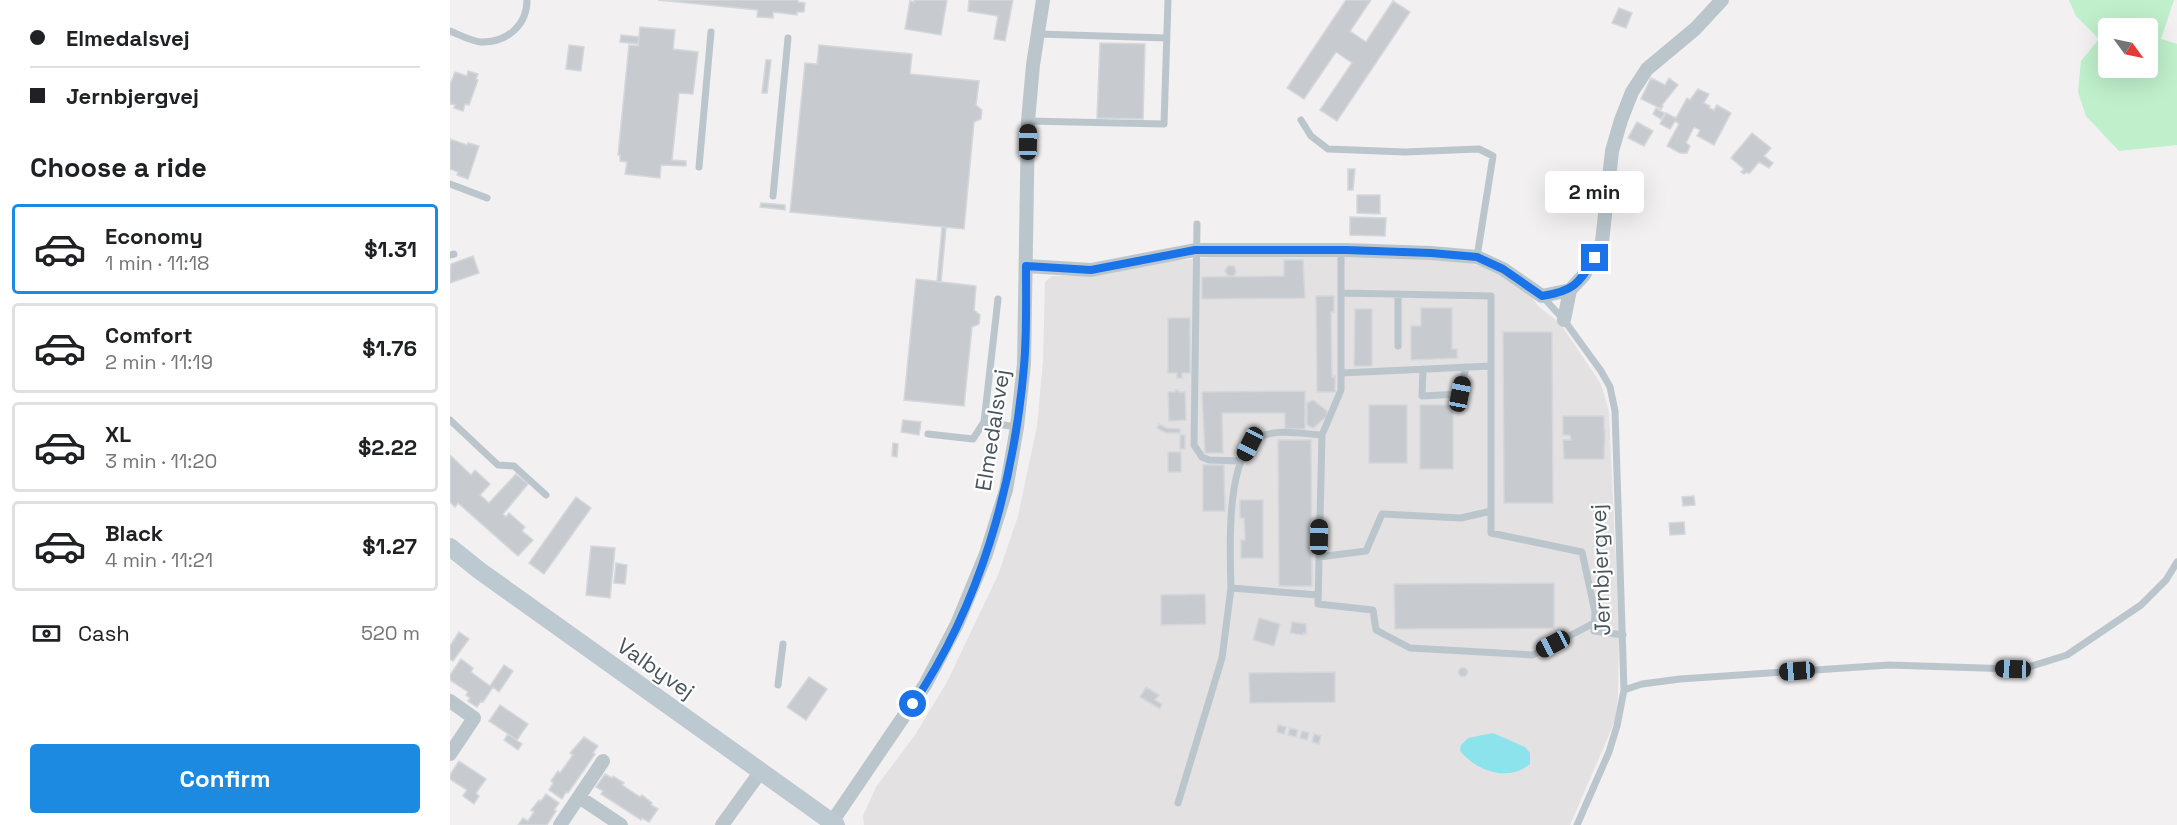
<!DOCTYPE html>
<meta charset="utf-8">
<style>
:root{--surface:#fff;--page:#f6f6f6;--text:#202124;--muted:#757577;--line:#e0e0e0;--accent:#1c8ae0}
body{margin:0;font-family:"Space Grotesk",sans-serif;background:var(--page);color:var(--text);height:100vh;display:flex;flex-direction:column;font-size:22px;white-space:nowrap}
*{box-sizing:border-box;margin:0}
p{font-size:20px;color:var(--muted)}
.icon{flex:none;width:33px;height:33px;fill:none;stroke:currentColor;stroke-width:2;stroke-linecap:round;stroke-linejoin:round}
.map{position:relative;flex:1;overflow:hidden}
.drawer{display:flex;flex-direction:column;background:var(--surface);width:450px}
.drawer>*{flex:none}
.hud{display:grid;align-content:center;height:132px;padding:0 30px;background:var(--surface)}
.needle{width:39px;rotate:123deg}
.controls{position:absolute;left:1648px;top:18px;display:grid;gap:12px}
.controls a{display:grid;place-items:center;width:60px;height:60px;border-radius:6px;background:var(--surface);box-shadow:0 6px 24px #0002;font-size:30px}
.end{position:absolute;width:27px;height:27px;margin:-14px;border:8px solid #1a73e8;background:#fff;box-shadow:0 0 0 3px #fff}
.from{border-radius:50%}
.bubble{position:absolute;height:42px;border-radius:6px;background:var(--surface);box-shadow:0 6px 24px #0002;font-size:20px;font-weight:700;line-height:42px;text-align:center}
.car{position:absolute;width:18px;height:36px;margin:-18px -9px;border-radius:8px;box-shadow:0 0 4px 2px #0007;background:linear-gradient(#222 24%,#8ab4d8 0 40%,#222 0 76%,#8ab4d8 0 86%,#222 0)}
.hud b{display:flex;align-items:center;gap:21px;height:57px;font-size:22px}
.hud b+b{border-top:2px solid var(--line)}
.hud i{width:15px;height:15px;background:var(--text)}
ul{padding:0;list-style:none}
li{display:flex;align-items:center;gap:18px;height:90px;margin:0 12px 9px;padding:0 18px;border:3px solid var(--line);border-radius:6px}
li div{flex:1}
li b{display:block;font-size:22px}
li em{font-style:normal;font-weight:700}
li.active{border-color:var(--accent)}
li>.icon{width:54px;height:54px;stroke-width:1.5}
h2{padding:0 30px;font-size:27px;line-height:72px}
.pay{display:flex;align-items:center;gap:15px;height:66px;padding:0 30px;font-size:22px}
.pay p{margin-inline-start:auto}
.button{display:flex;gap:12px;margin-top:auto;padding:12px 30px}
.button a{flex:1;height:69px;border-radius:6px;background:var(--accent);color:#fff;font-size:24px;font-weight:700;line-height:69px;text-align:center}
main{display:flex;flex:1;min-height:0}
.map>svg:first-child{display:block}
.education{fill:#e3e1e2}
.green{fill:#bfefcb;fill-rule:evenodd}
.water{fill:#8de3eb}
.building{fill:#c7cbcf;stroke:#d4d7db;stroke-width:1.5}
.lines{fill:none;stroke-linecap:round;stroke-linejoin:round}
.lane{stroke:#bbc6cc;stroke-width:7}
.street{stroke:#bbc6cc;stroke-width:14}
.secondary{stroke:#bcc9d1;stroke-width:18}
.route{stroke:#1a73e8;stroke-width:8}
.labels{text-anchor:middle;stroke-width:4.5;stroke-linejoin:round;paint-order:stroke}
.street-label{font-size:22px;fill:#48555d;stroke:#fff}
</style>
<main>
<section class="drawer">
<div class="hud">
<b><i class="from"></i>Elmedalsvej</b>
<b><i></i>Jernbjergvej</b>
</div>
<h2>Choose a ride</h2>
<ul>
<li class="active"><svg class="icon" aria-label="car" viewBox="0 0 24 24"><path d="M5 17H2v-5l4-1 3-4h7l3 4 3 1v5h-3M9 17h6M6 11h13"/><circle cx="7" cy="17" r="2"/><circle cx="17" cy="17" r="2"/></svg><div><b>Economy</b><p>1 min · 11:18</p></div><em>$1.31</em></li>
<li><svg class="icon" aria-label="car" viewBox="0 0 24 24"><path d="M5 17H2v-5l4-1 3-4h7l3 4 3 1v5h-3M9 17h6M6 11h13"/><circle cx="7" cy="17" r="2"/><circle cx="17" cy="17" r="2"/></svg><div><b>Comfort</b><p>2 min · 11:19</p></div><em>$1.76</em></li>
<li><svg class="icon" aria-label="car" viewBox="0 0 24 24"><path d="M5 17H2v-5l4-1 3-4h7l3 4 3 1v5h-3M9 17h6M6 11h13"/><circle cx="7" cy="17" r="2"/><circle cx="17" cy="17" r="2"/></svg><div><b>XL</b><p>3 min · 11:20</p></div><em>$2.22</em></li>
<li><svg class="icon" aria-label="car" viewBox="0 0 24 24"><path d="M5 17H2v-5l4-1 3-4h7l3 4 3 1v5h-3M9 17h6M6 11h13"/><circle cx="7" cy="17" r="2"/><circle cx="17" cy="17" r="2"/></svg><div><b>Black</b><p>4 min · 11:21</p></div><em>$1.27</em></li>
</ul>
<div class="pay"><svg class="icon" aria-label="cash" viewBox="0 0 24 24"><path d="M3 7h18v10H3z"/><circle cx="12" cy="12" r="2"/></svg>Cash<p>520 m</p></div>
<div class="button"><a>Confirm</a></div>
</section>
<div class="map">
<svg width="1727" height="825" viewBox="0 0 1727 825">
<rect width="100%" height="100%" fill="#f2f0f0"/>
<path class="education" d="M 782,255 L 893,255 L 972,258 L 1016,262 L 1039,269 L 1078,291 L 1088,306 L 1110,323 L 1151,384 L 1159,412 L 1169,629 L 1168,697 L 1165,721 L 1120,825 L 414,825 L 413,816 L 426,787 L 465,735 L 497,682 L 548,575 L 568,516 L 587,426 L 593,361 L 595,282 L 602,276 L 648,275 L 722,261 Z"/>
<path class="green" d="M 1619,0 L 1724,0 L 1711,39 L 1727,44 L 1727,145 L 1669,151 L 1636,116 L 1628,92 L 1631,61 L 1649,39 L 1626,16 ZM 1698,28 L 1698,68 L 1659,68 L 1659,28 Z"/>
<path class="water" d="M 1043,733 L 1075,747 L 1080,753 L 1080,764 C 1058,782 1028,772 1010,751 L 1011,745 L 1018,738 Z"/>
<path class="building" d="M 208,0 L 348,0 L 348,2 L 355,3 L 354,12 L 347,12 L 347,15 L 323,12 L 323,18 L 307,17 L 308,10 Z
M 464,0 L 497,0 L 491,35 L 455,29 L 460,1 L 464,2 Z
M 519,0 L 563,0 L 555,41 L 544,39 L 548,16 L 518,11 Z
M 896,0 L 921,0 L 900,31 L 916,42 L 943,1 L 960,12 L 887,121 L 870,110 L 902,63 L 886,52 L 854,99 L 837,88 Z
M 1169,8 L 1182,13 L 1176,28 L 1162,23 Z
M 190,27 L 225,30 L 223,49 L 248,52 L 243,94 L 229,93 L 222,160 L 236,161 L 236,166 L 211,165 L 210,178 L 175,174 L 177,162 L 170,161 L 170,155 L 168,155 L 179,45 L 188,46 Z
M 171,35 L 189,37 L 188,44 L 170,42 Z
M 650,43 L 695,44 L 693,119 L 647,118 Z
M 119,45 L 134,47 L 131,71 L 116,69 Z
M 369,45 L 462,54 L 460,74 L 529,81 L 526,105 L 532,110 L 531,119 L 524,122 L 514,229 L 340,212 L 355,63 L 367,64 Z
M 316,60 L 321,60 L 317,93 L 312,93 Z
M 18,71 L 28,74 L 26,79 L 28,80 L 19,105 L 15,104 L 13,111 L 4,108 L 5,105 L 0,104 L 0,85 L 5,72 L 17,76 Z
M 1201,78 L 1215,85 L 1219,78 L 1228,85 L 1212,105 L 1213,106 L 1210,111 L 1215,113 L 1211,119 L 1203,114 L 1206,108 L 1209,110 L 1210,108 L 1191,99 Z
M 1248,89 L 1259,94 L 1254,103 L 1260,106 L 1259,108 L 1264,110 L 1267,105 L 1281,113 L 1264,145 L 1247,136 L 1250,130 L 1244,127 L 1236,143 L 1240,146 L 1237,153 L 1230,153 L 1217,146 L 1229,124 L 1225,121 L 1220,129 L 1210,124 L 1216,113 L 1226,118 L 1237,98 L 1240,100 Z
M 1187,122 L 1203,131 L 1194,146 L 1178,138 Z
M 1302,133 L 1321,148 L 1314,156 L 1323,163 L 1319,168 L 1309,162 L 1299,174 L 1297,172 L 1294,174 L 1291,172 L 1294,169 L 1281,158 Z
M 0,139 L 17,145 L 18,143 L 29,146 L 18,179 L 7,175 L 8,172 L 0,169 Z
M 898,169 L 905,169 L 903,190 L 898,190 Z
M 907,195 L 930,195 L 930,214 L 907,213 Z
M 311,203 L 335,205 L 335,210 L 310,207 Z
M 900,217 L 936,218 L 935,236 L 900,235 Z
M 492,227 L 496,228 L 491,282 L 487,282 Z
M 23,256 L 29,273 L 0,283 L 1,264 Z
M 834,260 L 853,260 L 855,298 L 752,299 L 752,277 L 834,276 Z
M 778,266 L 784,266 L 786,271 L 784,276 L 778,276 L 775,271 Z
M 466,279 L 526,286 L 524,310 L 530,315 L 529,324 L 522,327 L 514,406 L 454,400 Z
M 866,296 L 884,296 L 884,312 L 881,312 L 882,377 L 885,376 L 885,392 L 867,392 Z
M 971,308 L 1002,308 L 1002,349 L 1007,349 L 1007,358 L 961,360 L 961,326 L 971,326 Z
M 905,309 L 922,309 L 922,366 L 904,366 Z
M 718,318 L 740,318 L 740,373 L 732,373 L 732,378 L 727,378 L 727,373 L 718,373 Z
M 1053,332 L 1102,332 L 1103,503 L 1054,503 Z
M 725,390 L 728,390 L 728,392 L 735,392 L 736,420 L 719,421 L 718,392 L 725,392 Z
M 855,391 L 855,429 L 835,429 L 835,413 L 772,413 L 773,453 L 755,453 L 752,392 Z
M 863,400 L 877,411 L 877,416 L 863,428 L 857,425 L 857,403 Z
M 919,405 L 957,405 L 957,463 L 919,463 Z
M 970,405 L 1003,405 L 1003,469 L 970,469 Z
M 1113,416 L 1154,416 L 1154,431 L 1155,431 L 1154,459 L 1114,459 L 1113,440 L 1121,440 L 1120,435 L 1113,435 Z
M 453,420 L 471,422 L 469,435 L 451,432 Z
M 709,424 L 716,428 L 730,429 L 730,433 L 716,433 L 707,428 Z
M 730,435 L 735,435 L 735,449 L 730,449 Z
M 828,440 L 861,440 L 862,586 L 829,586 Z
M 443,443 L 448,444 L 447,457 L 442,456 Z
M 718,452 L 731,452 L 731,472 L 718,472 Z
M 0,455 L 21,475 L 25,470 L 40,484 L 30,495 L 39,503 L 66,474 L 78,484 L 53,514 L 56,517 L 59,513 L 75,527 L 72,531 L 83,540 L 68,556 L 8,503 L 5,507 L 0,502 Z
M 753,465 L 774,465 L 775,511 L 753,511 Z
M 1244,496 L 1245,505 L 1233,506 L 1232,497 Z
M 126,497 L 141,508 L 94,574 L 79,563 Z
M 790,500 L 813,500 L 813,558 L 791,558 L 791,540 L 795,540 L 794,518 L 790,518 Z
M 1234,522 L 1235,534 L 1220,535 L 1219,523 Z
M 141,546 L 165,548 L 160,598 L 136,595 Z
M 166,563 L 177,565 L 175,584 L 164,583 Z
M 1104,583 L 1104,628 L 945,629 L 944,584 Z
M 755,594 L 756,624 L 711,625 L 711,595 Z
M 809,618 L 830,624 L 824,646 L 803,640 Z
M 842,622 L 856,624 L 856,634 L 853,633 L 853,635 L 840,633 Z
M 9,632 L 19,639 L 3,661 L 0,659 L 0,646 Z
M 11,659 L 23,668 L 21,672 L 40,686 L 54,665 L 63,671 L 49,692 L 43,687 L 33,702 L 31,701 L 27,707 L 18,701 L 20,698 L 16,695 L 18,692 L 0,680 L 0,675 Z
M1008.5 672a4.5 4.5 0 1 1 9 0a4.5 4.5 0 1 1-9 0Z
M 885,672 L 885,702 L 800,703 L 799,673 Z
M 359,677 L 377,689 L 356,720 L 337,707 Z
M 696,687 L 709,695 L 705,700 L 712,704 L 710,709 L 690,697 Z
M 50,705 L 78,724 L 67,740 L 39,721 Z
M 828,725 L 836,727 L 834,734 L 827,732 Z
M 840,728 L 848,730 L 846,737 L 838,735 Z
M 852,731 L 859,733 L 857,740 L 850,738 Z
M 58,734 L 72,744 L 68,750 L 54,740 Z
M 864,734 L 871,736 L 869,744 L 862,742 Z
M 134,737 L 148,746 L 143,753 L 145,754 L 118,793 L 116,792 L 112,799 L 99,790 L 103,783 L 101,781 L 108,771 L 110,773 L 123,755 L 120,753 Z
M 9,761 L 36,779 L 26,793 L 29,796 L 24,804 L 13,796 L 17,790 L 0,779 L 0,775 Z
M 155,774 L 162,778 L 163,776 L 174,783 L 172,785 L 190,797 L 192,795 L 202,803 L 201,805 L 208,809 L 199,822 L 192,818 L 191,820 L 151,794 L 153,791 L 146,787 Z
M 96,794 L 109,803 L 104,810 L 106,811 L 97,825 L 68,825 L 73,818 L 78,821 L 84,812 L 81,810 L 89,800 L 91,801 Z"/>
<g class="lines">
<path class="lane" d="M 0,31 C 10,35 21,41 31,42 C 57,43 77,25 77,0
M 588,34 L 717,38
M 851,120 L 861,136 L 878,149 L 955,152 L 1029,149 L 1043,156 L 1027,257
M 578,121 L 714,124 L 718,0
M 249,167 L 261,32
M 0,184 L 37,198
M 323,196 L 338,38
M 747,224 L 744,445 L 752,457 L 759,460 L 791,461
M 891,250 L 891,390 L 872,435 L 868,604 L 923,610 L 926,630 L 960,648 L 1083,655 L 1144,623
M 0,255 L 4,254
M 891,293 L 1041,296 L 1041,533 L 1132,552 L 1145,612 L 1144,631 L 1173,635
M 1092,296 L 1114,320 L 1151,371 L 1160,387 L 1165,411 L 1174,690 L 1167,726 L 1159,752 L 1127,825
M 548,299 L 534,422 L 567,427
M 948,346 L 948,294
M 973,369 L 972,396 L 1010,394 L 1016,367
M 892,373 L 1041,366
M 0,420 L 48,465 L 64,466 L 96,495
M 478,434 L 523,439 L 534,422
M 869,557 L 916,551 L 932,514 L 1011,518 L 1041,511
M 868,595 L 781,588 C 780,554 775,457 808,438 C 824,428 853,434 872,435
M 328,685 L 333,644
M 1174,690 L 1192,684 L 1230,679 L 1439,665 L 1563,669 L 1582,666 L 1617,655 L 1691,605 L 1716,580 L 1727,562
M 728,803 L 772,658 L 781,588"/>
<path class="street" d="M 577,266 L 641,270 L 745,250 L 896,250 L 981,253 L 1027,257 L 1053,269 L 1092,296 L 1120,290 L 1134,275 L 1152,242 L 1162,151 L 1171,120 L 1182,92 L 1197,69 L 1245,29 L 1272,0
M 1114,320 L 1120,290
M 0,701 L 24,718 L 0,754
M 129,797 L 171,825
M 382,822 L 475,685 L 507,624 L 536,554 L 556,490 L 567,427 L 574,364 L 578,121 L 583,65 L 593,0
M 110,825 L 153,761
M 272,825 L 311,771"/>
<path class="secondary" d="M 0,547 L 30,571 L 386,825"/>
</g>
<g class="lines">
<path class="route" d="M 463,704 C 530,605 564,484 574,366 C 577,333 576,300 576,266 L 641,270 L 745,250 L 896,250 L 981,253 L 1027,257 L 1053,269 L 1092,296 C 1124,291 1128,284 1145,258"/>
</g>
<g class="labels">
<g class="street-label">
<text transform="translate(542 430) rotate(-81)" y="8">Elmedalsvej</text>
<text transform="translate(1150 570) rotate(-92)" y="8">Jernbjergvej</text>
<text transform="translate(206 668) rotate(35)" y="8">Valbyvej</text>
</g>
</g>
</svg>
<div class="controls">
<a><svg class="needle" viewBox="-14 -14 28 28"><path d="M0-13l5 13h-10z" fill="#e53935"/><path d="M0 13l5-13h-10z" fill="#757577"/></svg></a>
</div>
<i class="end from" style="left:463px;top:704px"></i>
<i class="end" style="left:1145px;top:258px"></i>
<div class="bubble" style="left:1095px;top:171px;width:99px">2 min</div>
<i class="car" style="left:578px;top:142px;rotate:1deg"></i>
<i class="car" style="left:1010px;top:394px;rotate:11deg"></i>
<i class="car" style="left:800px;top:444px;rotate:207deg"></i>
<i class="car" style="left:869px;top:537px;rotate:1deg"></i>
<i class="car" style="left:1103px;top:644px;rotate:242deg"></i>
<i class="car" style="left:1563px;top:669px;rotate:272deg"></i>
<i class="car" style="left:1347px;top:671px;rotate:266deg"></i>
</div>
</main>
